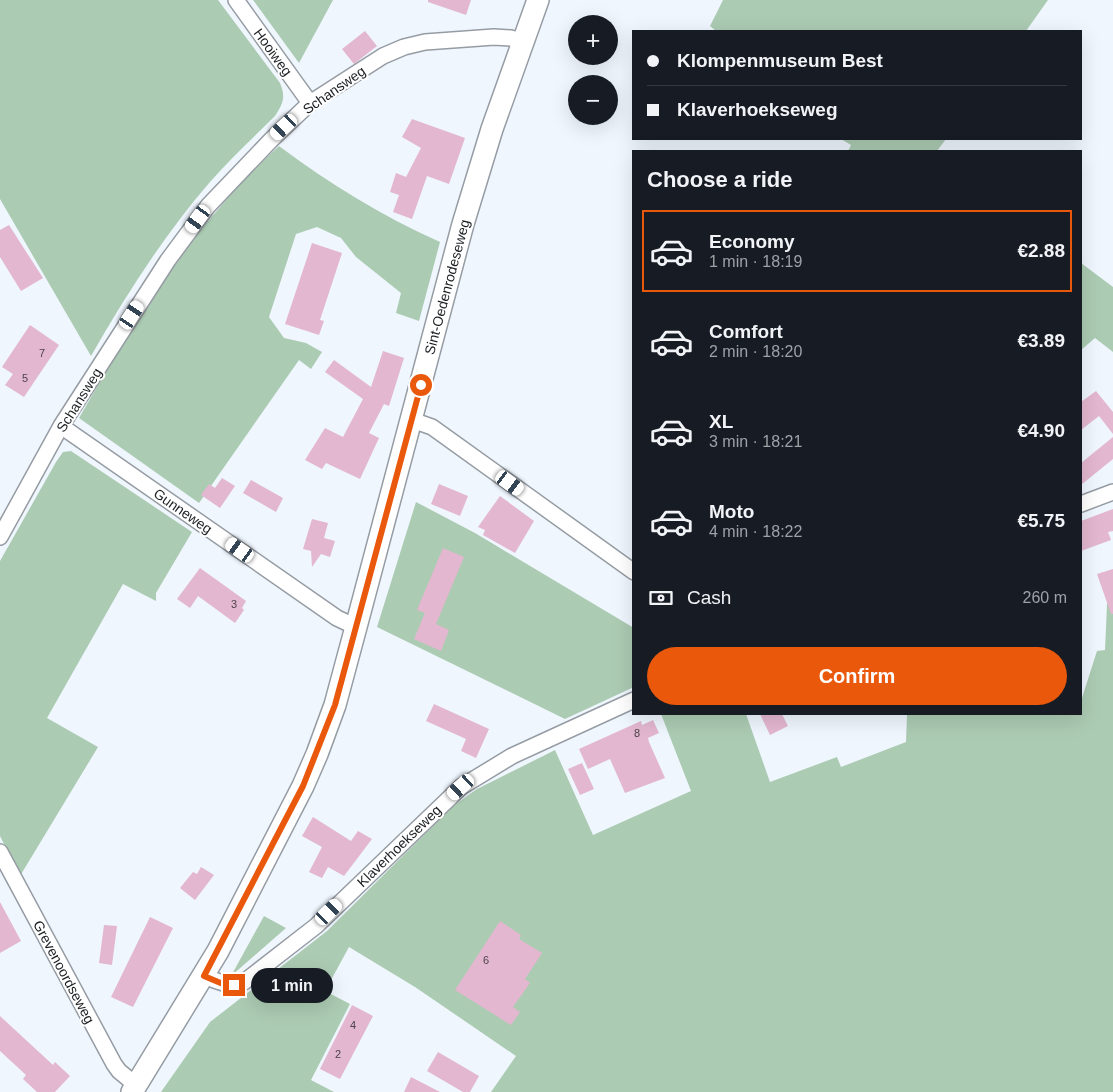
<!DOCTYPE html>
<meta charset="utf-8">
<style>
:root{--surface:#171b24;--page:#242831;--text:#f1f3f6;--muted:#9ea1a6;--line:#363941;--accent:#ea580c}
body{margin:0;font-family:Arial,sans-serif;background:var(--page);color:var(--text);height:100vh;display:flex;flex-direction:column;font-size:19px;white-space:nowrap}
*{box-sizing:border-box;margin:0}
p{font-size:16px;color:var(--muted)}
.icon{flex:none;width:28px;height:28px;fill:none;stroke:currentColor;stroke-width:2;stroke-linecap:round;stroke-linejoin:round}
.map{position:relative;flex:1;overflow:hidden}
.details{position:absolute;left:632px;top:150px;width:450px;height:565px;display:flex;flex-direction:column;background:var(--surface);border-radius:0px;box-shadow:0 5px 20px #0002}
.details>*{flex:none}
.banner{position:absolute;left:632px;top:30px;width:450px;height:110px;border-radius:0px;box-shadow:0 5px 20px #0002;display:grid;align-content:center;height:110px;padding:0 15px;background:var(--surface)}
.tools{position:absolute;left:568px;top:15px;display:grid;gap:10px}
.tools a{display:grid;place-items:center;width:50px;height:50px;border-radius:50%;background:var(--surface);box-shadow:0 5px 20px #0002;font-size:25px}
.end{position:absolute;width:22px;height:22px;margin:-11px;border:6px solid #ea580c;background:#fff;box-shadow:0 0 0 2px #fff}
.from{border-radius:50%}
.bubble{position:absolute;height:35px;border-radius:18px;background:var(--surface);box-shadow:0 5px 20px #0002;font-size:16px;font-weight:600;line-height:35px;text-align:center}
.car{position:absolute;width:15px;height:30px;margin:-15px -8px;border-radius:6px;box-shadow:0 0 4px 1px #0007;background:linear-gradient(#fff 24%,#345 0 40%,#fff 0 76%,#345 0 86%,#fff 0)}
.banner b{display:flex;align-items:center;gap:18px;height:48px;font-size:19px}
.banner b+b{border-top:1px solid var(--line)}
.banner i{width:12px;height:12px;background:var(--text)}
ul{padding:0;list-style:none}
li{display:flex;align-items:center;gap:15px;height:82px;margin:0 10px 8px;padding:0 5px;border:2px solid transparent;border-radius:0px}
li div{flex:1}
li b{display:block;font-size:19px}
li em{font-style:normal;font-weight:600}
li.current{border-color:var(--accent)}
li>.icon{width:45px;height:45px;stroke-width:1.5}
h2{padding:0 15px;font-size:22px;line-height:60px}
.pay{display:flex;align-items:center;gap:12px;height:55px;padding:0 15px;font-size:19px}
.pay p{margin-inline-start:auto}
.button{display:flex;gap:10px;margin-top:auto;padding:10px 15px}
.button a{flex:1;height:58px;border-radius:30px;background:var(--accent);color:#fff;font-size:20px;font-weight:600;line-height:58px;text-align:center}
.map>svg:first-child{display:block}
.green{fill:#accbb3}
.building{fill:#e3b7cf}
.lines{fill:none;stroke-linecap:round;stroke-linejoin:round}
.street-casing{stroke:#969ca3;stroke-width:18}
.secondary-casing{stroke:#969ca3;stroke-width:24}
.street{stroke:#fff;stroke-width:15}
.secondary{stroke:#fff;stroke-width:21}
.route{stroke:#ea580c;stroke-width:6}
.labels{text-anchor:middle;stroke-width:4;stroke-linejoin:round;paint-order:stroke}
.number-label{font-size:11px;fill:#4d444c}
.street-label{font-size:14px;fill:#1b1e20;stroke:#fff}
</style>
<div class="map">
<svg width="1113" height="1092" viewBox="0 0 1113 1092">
<rect width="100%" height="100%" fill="#eff6fe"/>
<path class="green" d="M 0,0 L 218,0 L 280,83 C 286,97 283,104 275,116 C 253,138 230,159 210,182 C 164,235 126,295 91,356 L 0,199 Z
M 253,0 L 333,0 L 299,63 Z
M 723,0 L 1048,0 L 1026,31 L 716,31 L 710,26 Z
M 841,139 L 946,139 L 937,151 L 848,151 L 851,145 Z
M 279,146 C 330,184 382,216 440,242 L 419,321 L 396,313 L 401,293 L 356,257 L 341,238 L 317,227 L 296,234 L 269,317 L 284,338 L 306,343 L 322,352 L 311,369 L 299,360 L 199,503 L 79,418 C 135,320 194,223 279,146 Z
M 1081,263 L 1113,287 L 1113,352 L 1095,338 L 1081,350 Z
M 71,451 L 192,532 L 156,593 L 156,601 L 123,584 L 47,718 L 98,747 L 20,876 L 0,836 L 0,561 L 56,462 L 63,452 Z
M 416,502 L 475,533 L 634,628 L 634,687 L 565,719 L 377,627 Z
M 1108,582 L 1113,582 L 1113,1092 L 491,1092 L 516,1056 L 415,987 L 349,947 L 325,991 L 350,1004 L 311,1080 L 334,1092 L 161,1092 L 210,1022 L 327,931 L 452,807 L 477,789 L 555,750 L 593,835 L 691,791 L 661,714 L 746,714 L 770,782 L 837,757 L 841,767 L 906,742 L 907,714 L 1081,714 L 1081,701 L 1097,651 L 1105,650 Z
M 264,916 L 286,928 L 231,976 Z"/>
<path class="building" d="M 428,0 L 471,0 L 466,15 L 428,2 Z
M 365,31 L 377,46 L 354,64 L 342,49 Z
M 412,119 L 465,138 L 449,184 L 427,176 L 412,219 L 393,212 L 399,195 L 390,192 L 396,173 L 406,177 L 421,148 L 402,137 Z
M 9,225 L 43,278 L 21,291 L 0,257 L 0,230 Z
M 312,243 L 342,253 L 320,320 L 324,321 L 319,335 L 285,324 Z
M 30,325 L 59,345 L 24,397 L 5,385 L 13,374 L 2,367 Z
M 383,351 L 404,358 L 389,406 L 384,404 L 369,433 L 379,438 L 360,479 L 326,463 L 322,469 L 305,460 L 325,428 L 343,437 L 363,399 L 325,372 L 334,360 L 371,387 Z
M 1096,391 L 1113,412 L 1113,434 L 1099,416 L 1081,430 L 1081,402 Z
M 1113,437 L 1113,459 L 1081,485 L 1081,463 Z
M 222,478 L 235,486 L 220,508 L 201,495 L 209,484 L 215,488 Z
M 251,480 L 283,498 L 276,512 L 243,493 Z
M 439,484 L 468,496 L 460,516 L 431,504 Z
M 500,496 L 534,521 L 515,553 L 483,535 L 485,530 L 478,527 Z
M 1113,509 L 1113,531 L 1108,532 L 1111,540 L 1081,551 L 1081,521 Z
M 312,519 L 328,523 L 324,538 L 335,541 L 330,557 L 321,554 L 312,567 L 311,551 L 303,549 Z
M 443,548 L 464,557 L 436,624 L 449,630 L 441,651 L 414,639 L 425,613 L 417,610 Z
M 200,568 L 246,601 L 242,608 L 244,610 L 235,623 L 198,596 L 190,608 L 177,599 Z
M 1113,569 L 1113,614 L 1111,614 L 1097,574 Z
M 434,704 L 489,729 L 476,758 L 461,751 L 466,739 L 426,721 Z
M 760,714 L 782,714 L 788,726 L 770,735 Z
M 653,720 L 659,733 L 648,738 L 649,742 L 665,778 L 625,793 L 610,759 L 588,769 L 579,749 L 641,721 L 642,725 Z
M 582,763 L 594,789 L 580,795 L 568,769 Z
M 313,817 L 351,841 L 358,831 L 372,839 L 344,876 L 328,867 L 322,878 L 309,872 L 322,847 L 302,836 Z
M 201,867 L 214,875 L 195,900 L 180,888 L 193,872 L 197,874 Z
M 0,902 L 21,941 L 0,953 Z
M 150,917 L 173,928 L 133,1007 L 111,997 Z
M 500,921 L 521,935 L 519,939 L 542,953 L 525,979 L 530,983 L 513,1007 L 520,1012 L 511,1025 L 455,990 Z
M 104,925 L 117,926 L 112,965 L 99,963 Z
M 352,1005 L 373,1016 L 340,1079 L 320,1069 Z
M 0,1016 L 53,1065 L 55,1062 L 70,1076 L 55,1092 L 37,1092 L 23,1079 L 26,1075 L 0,1051 Z
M 438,1052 L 479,1076 L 470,1092 L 463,1092 L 427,1071 Z
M 411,1077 L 440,1092 L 404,1092 Z"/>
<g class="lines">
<defs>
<path id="street" d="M 236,0 L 310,103
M 412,420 L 432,427 L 634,572
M 61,426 L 337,618 L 356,627
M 1081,504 L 1113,492
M 0,537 L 61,426 L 168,260 L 208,206 L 271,140 L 310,103 L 383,56 L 404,47 L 425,42 L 494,37 L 511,38 L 523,43
M 0,852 L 114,1064 L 119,1071 L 136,1085
M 204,976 C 219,982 229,987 244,982 L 316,926 L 461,787 L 512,756 L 634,700"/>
<path id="secondary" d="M 132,1092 L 218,951 L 303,786 L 317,754 L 335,705 L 356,627 L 463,224 L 492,129 L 538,0"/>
</defs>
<use href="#street" class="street-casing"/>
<use href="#secondary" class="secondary-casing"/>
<use href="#street" class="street"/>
<use href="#secondary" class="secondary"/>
</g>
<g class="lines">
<path class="route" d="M 234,985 L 223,984 L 204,976 L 303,786 L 335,705 L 421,385"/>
</g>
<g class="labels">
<g class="number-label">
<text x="42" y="357">7</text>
<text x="25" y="382">5</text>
<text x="234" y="608">3</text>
<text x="637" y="737">8</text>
<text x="486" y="964">6</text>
<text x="353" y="1029">4</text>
<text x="338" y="1058">2</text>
</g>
<g class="street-label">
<text transform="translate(273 52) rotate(54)" y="5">Hooiweg</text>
<text transform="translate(334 90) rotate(-35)" y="5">Schansweg</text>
<text transform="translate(447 287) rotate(-75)" y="5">Sint-Oedenrodeseweg</text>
<text transform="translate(79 400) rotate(-58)" y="5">Schansweg</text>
<text transform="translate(183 511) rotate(35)" y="5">Gunneweg</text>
<text transform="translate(399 846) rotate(-44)" y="5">Klaverhoekseweg</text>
<text transform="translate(64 972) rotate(62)" y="5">Grevenoordseweg</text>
</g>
</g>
</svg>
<div class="tools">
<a>+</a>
<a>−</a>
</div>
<i class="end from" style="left:421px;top:385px"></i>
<i class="end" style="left:234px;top:985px"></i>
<div class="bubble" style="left:251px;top:968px;width:82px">1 min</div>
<i class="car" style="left:284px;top:127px;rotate:227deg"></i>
<i class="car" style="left:198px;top:219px;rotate:216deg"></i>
<i class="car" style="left:132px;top:315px;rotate:33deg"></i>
<i class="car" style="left:510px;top:483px;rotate:126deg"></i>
<i class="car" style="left:240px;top:550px;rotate:305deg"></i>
<i class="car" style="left:461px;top:787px;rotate:228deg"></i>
<i class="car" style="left:329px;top:912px;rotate:46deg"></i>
<div class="banner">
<b><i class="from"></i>Klompenmuseum Best</b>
<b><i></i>Klaverhoekseweg</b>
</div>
<section class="details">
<h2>Choose a ride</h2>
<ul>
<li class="current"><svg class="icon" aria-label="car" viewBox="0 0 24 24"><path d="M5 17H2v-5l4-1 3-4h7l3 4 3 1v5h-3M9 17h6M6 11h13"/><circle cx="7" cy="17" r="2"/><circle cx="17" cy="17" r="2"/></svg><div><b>Economy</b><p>1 min · 18:19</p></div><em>€2.88</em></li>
<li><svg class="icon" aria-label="car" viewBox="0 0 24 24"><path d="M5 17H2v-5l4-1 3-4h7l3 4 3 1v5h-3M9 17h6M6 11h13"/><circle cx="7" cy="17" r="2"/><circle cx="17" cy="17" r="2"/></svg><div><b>Comfort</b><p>2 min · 18:20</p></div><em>€3.89</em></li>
<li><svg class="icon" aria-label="car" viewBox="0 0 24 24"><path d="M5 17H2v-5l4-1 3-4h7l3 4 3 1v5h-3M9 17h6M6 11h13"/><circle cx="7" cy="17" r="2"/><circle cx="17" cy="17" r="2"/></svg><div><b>XL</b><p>3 min · 18:21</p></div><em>€4.90</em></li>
<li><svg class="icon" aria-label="car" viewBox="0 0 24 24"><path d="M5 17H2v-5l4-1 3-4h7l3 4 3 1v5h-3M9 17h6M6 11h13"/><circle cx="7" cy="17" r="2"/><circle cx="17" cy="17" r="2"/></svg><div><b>Moto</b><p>4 min · 18:22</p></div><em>€5.75</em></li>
</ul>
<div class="pay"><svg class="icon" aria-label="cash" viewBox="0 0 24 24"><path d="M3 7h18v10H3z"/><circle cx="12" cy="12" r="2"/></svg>Cash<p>260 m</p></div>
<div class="button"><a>Confirm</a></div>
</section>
</div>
